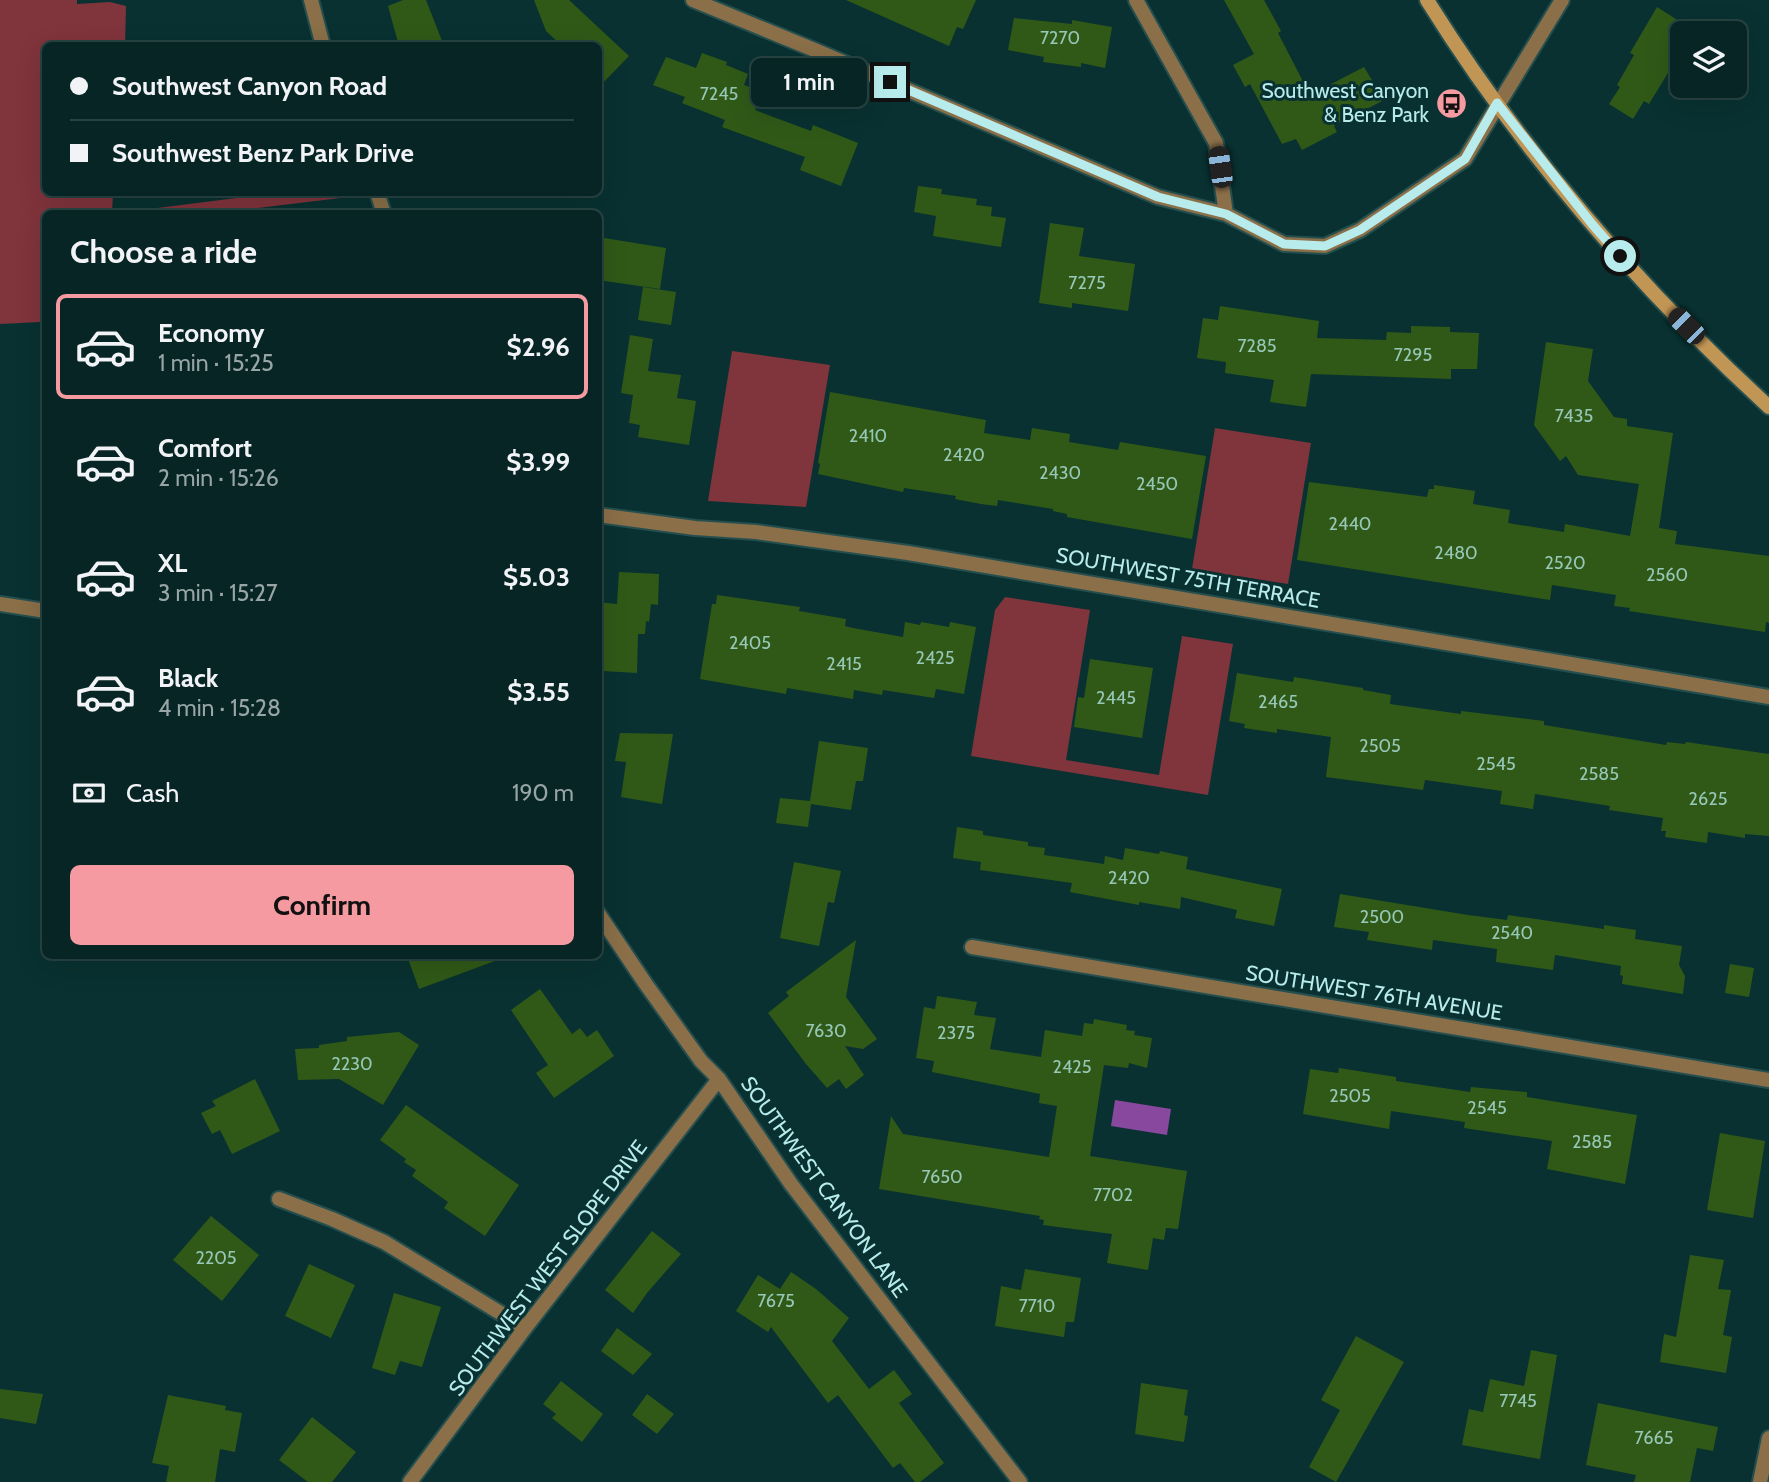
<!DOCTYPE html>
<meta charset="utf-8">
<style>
:root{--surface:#072525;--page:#153132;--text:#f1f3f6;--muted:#98a5a7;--line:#284242;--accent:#f49aa0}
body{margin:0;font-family:Cabin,sans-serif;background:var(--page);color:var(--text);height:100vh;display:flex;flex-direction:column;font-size:26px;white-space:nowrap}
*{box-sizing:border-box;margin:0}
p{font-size:23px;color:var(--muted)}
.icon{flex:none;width:38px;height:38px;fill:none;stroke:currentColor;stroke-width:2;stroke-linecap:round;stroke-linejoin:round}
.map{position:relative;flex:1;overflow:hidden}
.side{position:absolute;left:42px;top:210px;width:560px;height:749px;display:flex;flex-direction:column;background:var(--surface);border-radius:10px;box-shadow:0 7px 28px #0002,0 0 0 2px var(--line)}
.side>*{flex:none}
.hud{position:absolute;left:42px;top:42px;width:560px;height:154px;border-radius:10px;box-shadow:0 7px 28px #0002,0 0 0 2px var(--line);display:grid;align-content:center;height:154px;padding:0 28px;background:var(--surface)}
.buttons{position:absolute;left:1670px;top:21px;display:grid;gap:14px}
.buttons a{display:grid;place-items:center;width:77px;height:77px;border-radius:10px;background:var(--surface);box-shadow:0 7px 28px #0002,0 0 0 2px var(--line);font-size:35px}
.end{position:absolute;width:32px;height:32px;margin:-16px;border:9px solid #b8ecec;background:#111;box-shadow:0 0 0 4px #111}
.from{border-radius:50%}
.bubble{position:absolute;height:49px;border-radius:10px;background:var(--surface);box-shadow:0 7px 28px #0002,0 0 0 2px var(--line);font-size:23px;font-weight:700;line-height:49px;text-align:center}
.car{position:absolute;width:21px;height:42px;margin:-21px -10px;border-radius:9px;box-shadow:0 0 5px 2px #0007;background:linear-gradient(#222 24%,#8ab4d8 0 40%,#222 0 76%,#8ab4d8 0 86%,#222 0)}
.hud b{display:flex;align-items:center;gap:24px;height:66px;font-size:26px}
.hud b+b{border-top:2px solid var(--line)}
.hud i{width:18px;height:18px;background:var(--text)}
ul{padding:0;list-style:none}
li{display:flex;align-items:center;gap:21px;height:105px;margin:0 14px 10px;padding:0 14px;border:4px solid transparent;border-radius:10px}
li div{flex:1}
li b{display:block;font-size:26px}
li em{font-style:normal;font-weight:700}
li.selected{border-color:var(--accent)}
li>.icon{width:63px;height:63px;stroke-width:1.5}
h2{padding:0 28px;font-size:32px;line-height:84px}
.pay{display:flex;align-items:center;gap:18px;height:77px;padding:0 28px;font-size:26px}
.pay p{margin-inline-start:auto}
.action{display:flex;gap:14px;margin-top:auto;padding:14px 28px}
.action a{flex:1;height:80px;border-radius:10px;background:var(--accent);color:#111;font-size:28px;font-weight:700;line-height:80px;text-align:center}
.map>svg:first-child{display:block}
.green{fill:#80343c}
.water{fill:#87489e}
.building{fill:#305917}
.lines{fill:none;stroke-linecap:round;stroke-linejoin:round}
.street-casing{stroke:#254f4f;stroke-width:18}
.secondary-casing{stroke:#254f4f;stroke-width:18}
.street{stroke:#8a6f48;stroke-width:14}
.secondary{stroke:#c19554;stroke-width:14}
.route{stroke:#b8ecec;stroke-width:9}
.labels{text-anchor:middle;stroke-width:6;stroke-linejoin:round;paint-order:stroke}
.number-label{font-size:18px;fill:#96c7b7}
.poi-label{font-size:21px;fill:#b8ecec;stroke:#093131;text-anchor:end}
.street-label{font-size:21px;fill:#b8ecec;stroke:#093131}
</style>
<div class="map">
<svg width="1769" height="1482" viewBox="0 0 1769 1482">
<rect width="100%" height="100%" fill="#093131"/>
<path class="green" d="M 0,0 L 77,0 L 77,4 L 110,2 L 126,6 L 125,45 L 46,46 L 46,192 L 113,193 L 112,213 L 46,214 L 45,318 L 40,322 L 0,324 Z
M 355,192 L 357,196 L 217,213 L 118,213 L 276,193 Z
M 732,351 L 830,365 L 806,507 L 708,501 Z
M 1215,428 L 1311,443 L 1288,584 L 1192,569 Z
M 1005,597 L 1090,610 L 1066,760 L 1159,775 L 1182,636 L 1233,644 L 1208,795 L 971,756 L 995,610 Z"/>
<path class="water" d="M 1115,1100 L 1171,1109 L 1167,1135 L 1111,1126 Z"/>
<path class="building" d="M 403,0 L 426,0 L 444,46 L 399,46 L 388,6 Z
M 534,0 L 569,0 L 629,56 L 598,88 L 598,46 L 562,46 L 546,31 Z
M 846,0 L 976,0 L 963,29 L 957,27 L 949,46 Z
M 1224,0 L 1264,0 L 1281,31 L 1278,33 L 1310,95 L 1364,67 L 1384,100 L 1334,126 L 1337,132 L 1302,150 L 1296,139 L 1282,144 L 1250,84 L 1245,87 L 1233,65 L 1254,54 Z
M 1657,7 L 1693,30 L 1692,33 L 1682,33 L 1682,50 L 1649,104 L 1644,101 L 1633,119 L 1609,104 L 1620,87 L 1617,85 L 1634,55 L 1630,53 Z
M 1014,18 L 1072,24 L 1072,20 L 1112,27 L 1105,68 L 1081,63 L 1081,67 L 1043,62 L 1044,57 L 1008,50 Z
M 702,53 L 727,62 L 726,65 L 748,74 L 744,85 L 762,92 L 755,110 L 811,131 L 813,125 L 858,143 L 841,186 L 800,170 L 805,157 L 722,127 L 725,120 L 682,103 L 685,97 L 653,85 L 666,57 L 696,68 Z
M 918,186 L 942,189 L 941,194 L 977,199 L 976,205 L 992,207 L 991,216 L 1006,218 L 1001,247 L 933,236 L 936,216 L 914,212 Z
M 1050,223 L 1084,228 L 1079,256 L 1135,264 L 1128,311 L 1072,303 L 1072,308 L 1039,303 Z
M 598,237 L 666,248 L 660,289 L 598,280 Z
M 643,287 L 676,292 L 671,325 L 638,320 Z
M 1220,306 L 1319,321 L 1317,338 L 1386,340 L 1387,332 L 1411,333 L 1411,326 L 1450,327 L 1450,332 L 1479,333 L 1477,369 L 1451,369 L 1451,379 L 1311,374 L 1306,407 L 1270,402 L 1274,380 L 1225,373 L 1226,362 L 1197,358 L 1203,318 L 1218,320 Z
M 630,335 L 653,339 L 648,371 L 681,375 L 677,398 L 696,401 L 689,445 L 638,437 L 640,425 L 629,423 L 633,395 L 621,393 Z
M 1546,342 L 1593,349 L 1588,381 L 1614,417 L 1627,419 L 1627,426 L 1673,433 L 1659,528 L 1677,531 L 1675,544 L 1769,556 L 1769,623 L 1766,622 L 1765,632 L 1629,611 L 1630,608 L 1614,606 L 1616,595 L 1552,585 L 1550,600 L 1297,560 L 1309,482 L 1427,497 L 1429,489 L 1434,489 L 1434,485 L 1475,491 L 1473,504 L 1510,510 L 1508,523 L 1564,532 L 1565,524 L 1630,536 L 1639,484 L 1578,475 L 1566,456 L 1560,461 L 1534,425 Z
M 830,392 L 986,420 L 984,433 L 1030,440 L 1032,428 L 1070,434 L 1069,442 L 1118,450 L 1120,442 L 1206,456 L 1192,539 L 1067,517 L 1067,514 L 1053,511 L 1053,509 L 998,500 L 997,506 L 981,504 L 955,499 L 956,496 L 904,488 L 903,492 L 818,474 L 820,464 L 818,463 Z
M 619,572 L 659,574 L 658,605 L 651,604 L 649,622 L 646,621 L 645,634 L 638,634 L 637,673 L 603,671 L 604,643 L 598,643 L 598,602 L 617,604 Z
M 717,595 L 800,607 L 799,611 L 846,619 L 845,626 L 853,628 L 903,637 L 905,622 L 920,625 L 921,622 L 949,627 L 950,622 L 976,627 L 964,694 L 936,689 L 934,698 L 883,690 L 882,695 L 854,690 L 853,699 L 787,688 L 786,694 L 700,679 L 712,604 L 716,604 Z
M 1090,659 L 1153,668 L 1142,738 L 1074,727 L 1078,697 L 1084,698 Z
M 1237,673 L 1293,682 L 1294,677 L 1363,688 L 1363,690 L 1391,695 L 1390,704 L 1461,714 L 1461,711 L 1544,721 L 1544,725 L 1666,745 L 1667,742 L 1685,744 L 1686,742 L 1769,754 L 1769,836 L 1745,834 L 1745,838 L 1708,832 L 1707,843 L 1665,837 L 1666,831 L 1661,831 L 1663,818 L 1609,810 L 1610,806 L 1535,794 L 1533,809 L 1500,804 L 1502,791 L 1425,780 L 1423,790 L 1326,777 L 1331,737 L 1277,729 L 1277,733 L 1244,728 L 1245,724 L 1229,721 Z
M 620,733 L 673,734 L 662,804 L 621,797 L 626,762 L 615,761 Z
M 819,741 L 868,748 L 863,781 L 856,781 L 851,810 L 811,804 L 808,827 L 776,823 L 780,798 L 810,801 Z
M 957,827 L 983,831 L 983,835 L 1028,842 L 1028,846 L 1045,848 L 1044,855 L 1104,864 L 1105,856 L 1123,860 L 1125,848 L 1159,854 L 1160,851 L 1188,857 L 1186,869 L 1282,889 L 1274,926 L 1235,918 L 1237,910 L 1181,897 L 1180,909 L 1139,902 L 1139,905 L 1070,892 L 1072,883 L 980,870 L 981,862 L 953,858 Z
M 794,862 L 841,871 L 834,903 L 828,902 L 819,946 L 780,938 Z
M 1340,894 L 1468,915 L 1507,920 L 1508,915 L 1604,929 L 1604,925 L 1636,930 L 1635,939 L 1682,946 L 1679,965 L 1685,976 L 1683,994 L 1622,984 L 1623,976 L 1620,975 L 1621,966 L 1555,955 L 1553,970 L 1496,962 L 1497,949 L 1433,940 L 1432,950 L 1367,940 L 1369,932 L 1334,927 Z
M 856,940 L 846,997 L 877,1039 L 863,1049 L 845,1046 L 864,1075 L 846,1089 L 839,1079 L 827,1088 L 806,1064 L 768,1013 L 789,996 L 786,992 Z
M 407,956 L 502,956 L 503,958 L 419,989 Z
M 1730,964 L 1754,968 L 1749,997 L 1725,993 Z
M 540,989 L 572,1034 L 580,1028 L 587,1037 L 597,1030 L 614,1056 L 554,1098 L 536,1073 L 548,1065 L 511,1010 Z
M 937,996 L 977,1002 L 974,1015 L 996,1018 L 990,1049 L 1041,1057 L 1045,1030 L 1082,1036 L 1084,1023 L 1093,1024 L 1094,1019 L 1127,1025 L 1126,1030 L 1135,1031 L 1134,1035 L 1152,1038 L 1147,1068 L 1129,1063 L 1128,1068 L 1104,1065 L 1090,1156 L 1187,1171 L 1178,1229 L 1166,1228 L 1164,1240 L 1153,1238 L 1148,1270 L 1107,1263 L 1112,1234 L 1043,1225 L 1044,1220 L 1039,1219 L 1040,1216 L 879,1189 L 891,1116 L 903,1134 L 1049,1157 L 1057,1106 L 1039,1103 L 1040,1094 L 932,1072 L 934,1061 L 916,1058 L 924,1007 L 935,1009 Z
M 399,1032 L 419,1045 L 383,1105 L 339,1079 L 298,1080 L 295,1049 L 319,1048 L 319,1045 L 347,1041 L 347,1037 Z
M 1339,1068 L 1396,1077 L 1396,1081 L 1470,1092 L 1471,1087 L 1527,1092 L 1527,1097 L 1637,1115 L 1625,1184 L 1547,1169 L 1552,1141 L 1464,1128 L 1465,1122 L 1391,1111 L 1389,1129 L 1303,1114 L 1310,1069 L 1338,1073 Z
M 255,1079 L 280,1131 L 232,1154 L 220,1130 L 212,1134 L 201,1113 L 216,1106 L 212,1101 Z
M 406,1105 L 519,1185 L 485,1236 L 444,1208 L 448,1202 L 412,1176 L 416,1170 L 404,1162 L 406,1159 L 380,1140 Z
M 1720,1133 L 1765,1141 L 1753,1218 L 1707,1210 Z
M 211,1216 L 259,1255 L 222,1301 L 173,1260 Z
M 652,1231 L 681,1254 L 647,1293 L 633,1313 L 605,1290 Z
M 1690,1255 L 1724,1260 L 1718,1289 L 1731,1290 L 1723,1335 L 1732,1337 L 1726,1373 L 1660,1362 L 1664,1334 L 1676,1337 Z
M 309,1264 L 355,1285 L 331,1338 L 285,1316 Z
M 1025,1269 L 1081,1278 L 1074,1322 L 1066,1322 L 1064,1337 L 995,1326 L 1001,1286 L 1021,1290 Z
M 791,1272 L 816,1289 L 849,1318 L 832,1341 L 869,1389 L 894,1370 L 912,1394 L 899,1403 L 944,1463 L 920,1482 L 915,1482 L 900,1463 L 893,1468 L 838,1395 L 828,1403 L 771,1327 L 768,1332 L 736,1311 L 758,1275 L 780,1289 Z
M 394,1293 L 441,1307 L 422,1367 L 400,1361 L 395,1375 L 372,1368 Z
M 617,1328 L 652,1354 L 633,1375 L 601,1351 Z
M 1356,1336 L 1404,1362 L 1336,1482 L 1309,1467 L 1340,1410 L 1321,1400 Z
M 1531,1350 L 1557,1355 L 1540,1459 L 1462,1445 L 1469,1409 L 1483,1412 L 1490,1379 L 1524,1386 Z
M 561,1381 L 603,1414 L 582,1442 L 552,1418 L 556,1414 L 543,1404 Z
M 1141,1383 L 1188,1390 L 1184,1415 L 1188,1416 L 1184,1442 L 1135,1434 Z
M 0,1389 L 43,1394 L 36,1424 L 0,1418 Z
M 647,1394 L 674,1414 L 657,1434 L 632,1415 Z
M 168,1395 L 226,1406 L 225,1410 L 242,1413 L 235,1452 L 220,1449 L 215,1482 L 166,1482 L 169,1466 L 152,1463 Z
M 1598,1403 L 1718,1427 L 1713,1451 L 1697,1448 L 1690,1482 L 1634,1482 L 1636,1475 L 1586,1465 Z
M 312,1417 L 356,1452 L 332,1482 L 308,1482 L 279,1460 Z"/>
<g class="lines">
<defs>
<path id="street" d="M 311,0 L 323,46
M 693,0 L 817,51 L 1158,197 L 1226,214 L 1284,244 L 1325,246 L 1360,230 L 1465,159 L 1562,0
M 1136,0 L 1216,143 L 1226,214
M 377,192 L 384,214
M 598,515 L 695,528 L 756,532 L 908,553 L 1769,697
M 0,604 L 46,611
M 598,913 L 645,983 L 701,1061 L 719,1079 L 791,1184 L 1020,1482
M 972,947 L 1769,1080
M 279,1199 L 332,1219 L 384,1242 L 525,1328
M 410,1482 L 525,1328 L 719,1079
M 1760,1482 L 1769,1438"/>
<path id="secondary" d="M 1427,0 C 1519,148 1641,290 1769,407"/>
</defs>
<use href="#street" class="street-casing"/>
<use href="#secondary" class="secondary-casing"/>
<use href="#street" class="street"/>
<use href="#secondary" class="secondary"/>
</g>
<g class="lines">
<path class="route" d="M 890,82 L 1158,197 L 1226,214 L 1284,244 L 1325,246 L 1360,230 L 1465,159 L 1497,103 L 1592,224 L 1620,256"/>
</g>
<defs>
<symbol id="bus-disc" viewBox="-11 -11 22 22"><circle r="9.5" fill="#f49aa0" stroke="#093131"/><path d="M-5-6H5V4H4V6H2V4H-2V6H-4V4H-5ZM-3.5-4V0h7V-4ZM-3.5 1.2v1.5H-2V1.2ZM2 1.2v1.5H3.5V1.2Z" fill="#111"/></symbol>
</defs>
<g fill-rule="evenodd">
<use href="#bus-disc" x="1434" y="86" width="35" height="35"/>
</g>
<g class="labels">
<g class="number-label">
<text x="1060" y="44">7270</text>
<text x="719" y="100">7245</text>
<text x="1087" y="289">7275</text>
<text x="1257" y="352">7285</text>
<text x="1413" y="361">7295</text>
<text x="1574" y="422">7435</text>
<text x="868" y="442">2410</text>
<text x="964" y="461">2420</text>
<text x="1060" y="479">2430</text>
<text x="1157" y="490">2450</text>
<text x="1350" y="530">2440</text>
<text x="1456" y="559">2480</text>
<text x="1565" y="569">2520</text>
<text x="1667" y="581">2560</text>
<text x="750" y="649">2405</text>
<text x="935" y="664">2425</text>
<text x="844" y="670">2415</text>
<text x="1116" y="704">2445</text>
<text x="1278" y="708">2465</text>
<text x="1380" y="752">2505</text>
<text x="1496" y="770">2545</text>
<text x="1599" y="780">2585</text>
<text x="1708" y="805">2625</text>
<text x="1129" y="884">2420</text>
<text x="1382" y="923">2500</text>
<text x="1512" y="939">2540</text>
<text x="826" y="1037">7630</text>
<text x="956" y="1039">2375</text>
<text x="352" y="1070">2230</text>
<text x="1072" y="1073">2425</text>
<text x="1350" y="1102">2505</text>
<text x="1487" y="1114">2545</text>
<text x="1592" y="1148">2585</text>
<text x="942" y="1183">7650</text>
<text x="1113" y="1201">7702</text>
<text x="216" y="1264">2205</text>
<text x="776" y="1307">7675</text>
<text x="1037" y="1312">7710</text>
<text x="1518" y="1407">7745</text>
<text x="1654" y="1444">7665</text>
</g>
<g class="poi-label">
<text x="1429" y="98">Southwest Canyon<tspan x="1429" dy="24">&amp; Benz Park</tspan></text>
</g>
<g class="street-label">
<text transform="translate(1188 578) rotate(10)" y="7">SOUTHWEST 75TH TERRACE</text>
<text transform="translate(1374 993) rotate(9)" y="7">SOUTHWEST 76TH AVENUE</text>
<text transform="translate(824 1187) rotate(54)" y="7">SOUTHWEST CANYON LANE</text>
<text transform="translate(548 1268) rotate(-53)" y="7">SOUTHWEST WEST SLOPE DRIVE</text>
</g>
</g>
</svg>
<div class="buttons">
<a><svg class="icon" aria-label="layers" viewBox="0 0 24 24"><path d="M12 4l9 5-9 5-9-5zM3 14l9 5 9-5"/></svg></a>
</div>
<i class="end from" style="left:1620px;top:256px"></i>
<i class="end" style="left:890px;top:82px"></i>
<div class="bubble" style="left:751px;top:58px;width:116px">1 min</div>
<i class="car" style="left:1220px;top:167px;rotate:352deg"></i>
<i class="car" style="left:1686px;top:326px;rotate:315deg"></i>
<div class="hud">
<b><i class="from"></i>Southwest Canyon Road</b>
<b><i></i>Southwest Benz Park Drive</b>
</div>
<section class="side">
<h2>Choose a ride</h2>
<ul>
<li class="selected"><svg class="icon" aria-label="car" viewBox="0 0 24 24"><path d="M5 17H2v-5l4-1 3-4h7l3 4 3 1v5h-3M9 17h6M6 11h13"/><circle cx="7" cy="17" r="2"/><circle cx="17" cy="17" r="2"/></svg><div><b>Economy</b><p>1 min · 15:25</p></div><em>$2.96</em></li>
<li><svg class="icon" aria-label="car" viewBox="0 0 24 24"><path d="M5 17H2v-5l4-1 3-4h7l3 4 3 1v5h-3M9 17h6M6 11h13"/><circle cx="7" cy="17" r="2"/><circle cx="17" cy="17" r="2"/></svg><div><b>Comfort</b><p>2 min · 15:26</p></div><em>$3.99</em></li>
<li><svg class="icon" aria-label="car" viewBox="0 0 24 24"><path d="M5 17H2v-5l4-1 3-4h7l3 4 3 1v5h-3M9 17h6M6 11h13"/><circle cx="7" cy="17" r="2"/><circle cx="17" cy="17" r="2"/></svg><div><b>XL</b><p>3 min · 15:27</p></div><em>$5.03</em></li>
<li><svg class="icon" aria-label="car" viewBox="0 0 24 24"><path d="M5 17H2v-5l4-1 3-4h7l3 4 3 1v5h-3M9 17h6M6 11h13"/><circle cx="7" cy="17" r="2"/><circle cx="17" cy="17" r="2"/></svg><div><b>Black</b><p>4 min · 15:28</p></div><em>$3.55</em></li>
</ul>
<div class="pay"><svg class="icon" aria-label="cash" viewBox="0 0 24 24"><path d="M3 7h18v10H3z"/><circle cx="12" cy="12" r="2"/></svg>Cash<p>190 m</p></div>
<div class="action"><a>Confirm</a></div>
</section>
</div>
